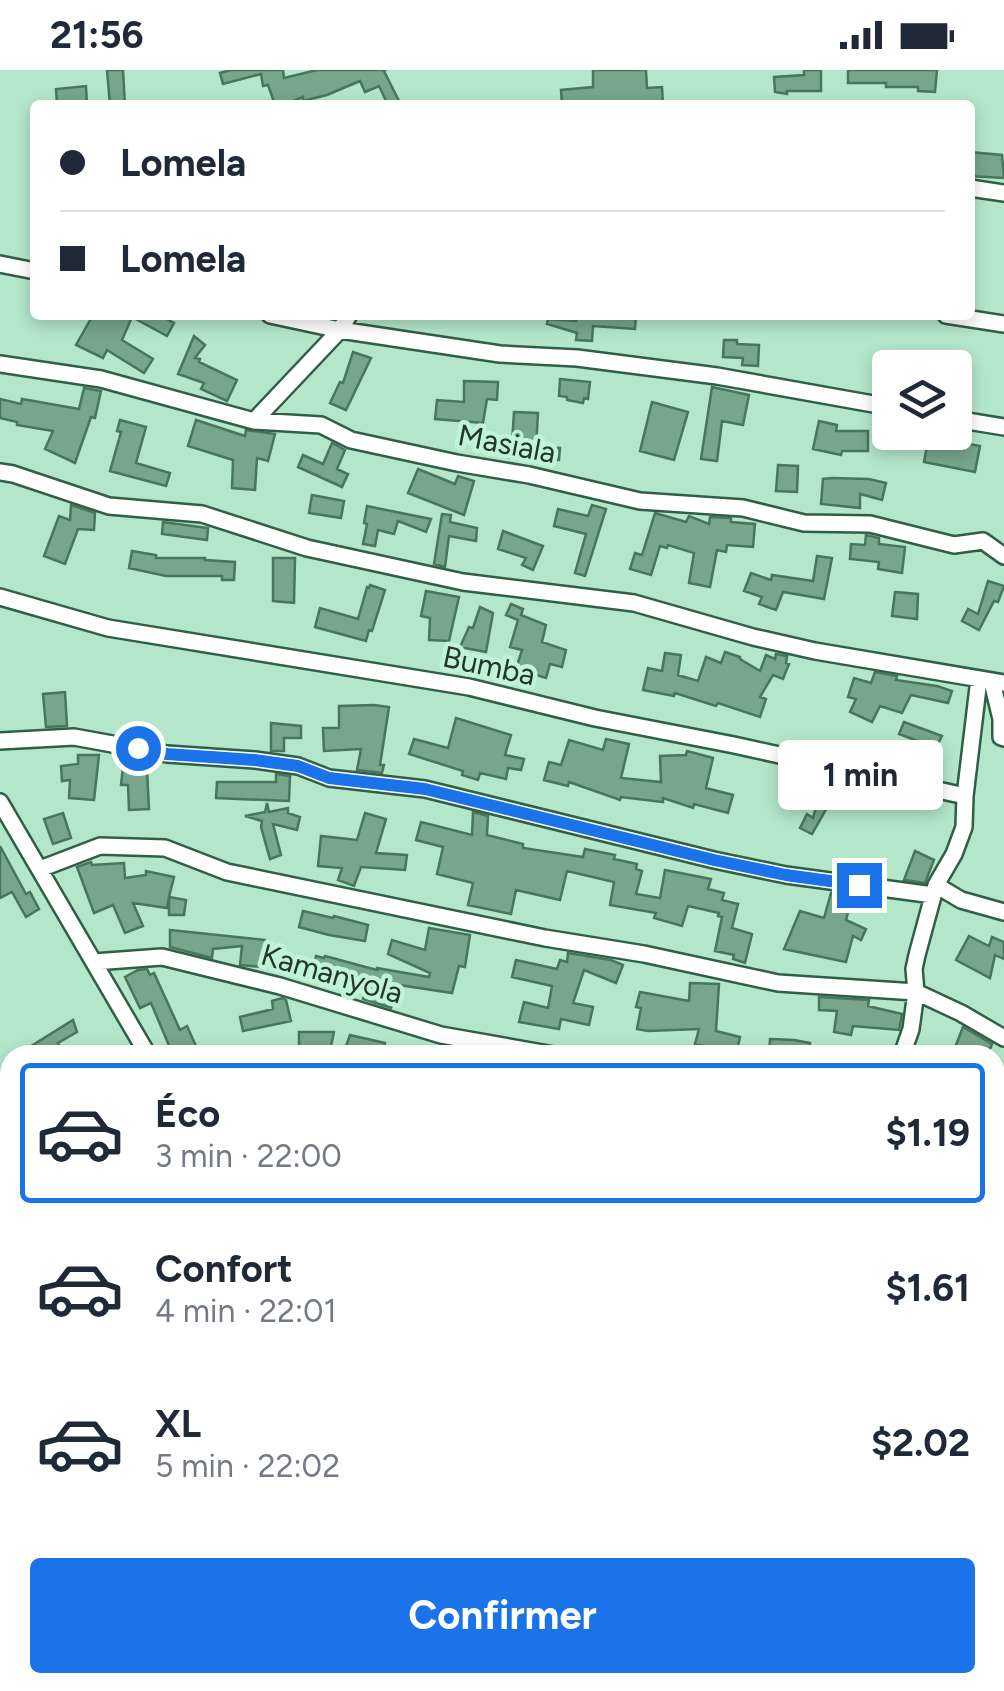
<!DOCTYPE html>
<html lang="fr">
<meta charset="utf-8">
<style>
:root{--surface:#fff;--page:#f6f6f7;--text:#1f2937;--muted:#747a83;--line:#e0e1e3;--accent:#1a73e8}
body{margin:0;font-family:Figtree,sans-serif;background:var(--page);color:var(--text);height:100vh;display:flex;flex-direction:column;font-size:38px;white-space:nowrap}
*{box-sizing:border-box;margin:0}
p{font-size:32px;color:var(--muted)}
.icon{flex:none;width:55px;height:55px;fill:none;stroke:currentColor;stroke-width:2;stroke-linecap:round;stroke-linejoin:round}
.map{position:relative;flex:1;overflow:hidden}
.details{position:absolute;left:0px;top:975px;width:1005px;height:648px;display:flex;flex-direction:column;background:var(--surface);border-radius:30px 30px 0 0;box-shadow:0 5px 15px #0003}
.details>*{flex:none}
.hud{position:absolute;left:30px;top:30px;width:945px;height:220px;border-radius:10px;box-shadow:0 5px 15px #0003;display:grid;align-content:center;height:220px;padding:0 30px;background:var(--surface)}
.tools{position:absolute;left:872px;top:280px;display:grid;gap:20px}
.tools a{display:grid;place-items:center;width:100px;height:100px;border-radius:10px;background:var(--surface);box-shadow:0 5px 15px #0003;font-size:50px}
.end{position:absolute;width:45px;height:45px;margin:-22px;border:12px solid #1a73e8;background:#fff;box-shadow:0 0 0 5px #fff}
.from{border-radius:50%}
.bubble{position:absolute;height:70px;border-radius:10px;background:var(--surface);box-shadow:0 5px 15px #0003;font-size:32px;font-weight:700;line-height:70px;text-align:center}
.hud b{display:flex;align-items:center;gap:35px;height:95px;font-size:38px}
.hud b+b{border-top:2px solid var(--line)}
.hud i{width:25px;height:25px;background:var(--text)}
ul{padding:18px 0 0;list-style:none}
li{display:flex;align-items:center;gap:30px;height:140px;margin:0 20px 15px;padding:0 10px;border:5px solid transparent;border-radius:10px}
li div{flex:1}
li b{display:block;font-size:38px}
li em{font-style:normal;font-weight:700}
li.active{border-color:var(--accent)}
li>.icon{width:90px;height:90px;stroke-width:1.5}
.cta{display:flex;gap:20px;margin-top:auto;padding:20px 30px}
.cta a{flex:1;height:115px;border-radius:10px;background:var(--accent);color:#fff;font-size:40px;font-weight:700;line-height:115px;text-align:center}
.status{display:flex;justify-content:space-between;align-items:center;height:70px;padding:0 50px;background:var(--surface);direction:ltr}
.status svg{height:28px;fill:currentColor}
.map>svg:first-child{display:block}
.building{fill:#77a68c;stroke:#48765d;stroke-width:2.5}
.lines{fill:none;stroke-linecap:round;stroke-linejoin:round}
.minor-casing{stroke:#305e47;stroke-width:20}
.minor{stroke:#fff;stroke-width:15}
.route{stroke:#1a73e8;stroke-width:12}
.labels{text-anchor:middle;stroke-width:9;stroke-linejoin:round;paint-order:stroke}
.street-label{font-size:30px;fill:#22362c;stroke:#c1f3d7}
</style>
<div class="status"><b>21:56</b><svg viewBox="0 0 49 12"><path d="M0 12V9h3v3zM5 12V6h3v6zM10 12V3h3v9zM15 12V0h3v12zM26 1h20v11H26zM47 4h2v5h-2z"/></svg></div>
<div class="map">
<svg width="1004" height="1621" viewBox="0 0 1004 1621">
<rect width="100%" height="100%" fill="#b4e6ca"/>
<path class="building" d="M 107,0 L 123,0 L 125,35 L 110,35 Z
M 231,0 L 283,0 L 284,8 L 317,0 L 386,0 L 384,1 L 401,35 L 388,35 L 379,16 L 365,22 L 360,11 L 327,25 L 303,31 L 303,27 L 284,35 L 275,35 L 268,15 L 263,16 L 261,4 L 223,14 L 220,3 Z
M 593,0 L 646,0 L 647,18 L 662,17 L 663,35 L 562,35 L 561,20 L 593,17 Z
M 804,0 L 821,0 L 821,21 L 787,21 L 787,24 L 775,22 L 774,7 L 804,5 Z
M 848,0 L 937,0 L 935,22 L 918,21 L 918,17 L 886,17 L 886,13 L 848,13 Z
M 86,16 L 87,35 L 57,35 L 56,19 Z
M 970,82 L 1002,85 L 1004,108 L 970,106 Z
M 93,245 L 159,245 L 174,253 L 167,266 L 132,247 L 122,270 L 153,289 L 144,303 L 107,280 L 103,288 L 76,275 Z
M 576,245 L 636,245 L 635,259 L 593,256 L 592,271 L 576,270 L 577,263 L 547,254 L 548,249 L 576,251 Z
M 194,266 L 205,275 L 195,288 L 200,289 L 199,292 L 237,310 L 227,331 L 201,319 L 204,313 L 178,304 Z
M 724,270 L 737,270 L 737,274 L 759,275 L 758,296 L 742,295 L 743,288 L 723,287 Z
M 353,282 L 371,288 L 346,340 L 330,333 L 340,312 L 343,313 Z
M 560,309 L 590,312 L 588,329 L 584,328 L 583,333 L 567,330 L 567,327 L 559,326 Z
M 464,311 L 498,312 L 497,330 L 487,329 L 483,353 L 435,349 L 437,330 L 464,332 Z
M 712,317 L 749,325 L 743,355 L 722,351 L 717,391 L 701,389 Z
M 84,318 L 101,321 L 95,348 L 91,347 L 75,393 L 45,379 L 53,361 L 17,355 L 17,352 L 0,348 L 0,329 L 21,334 L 22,329 L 79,339 Z
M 652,332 L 688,342 L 674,390 L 640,381 Z
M 514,342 L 538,343 L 536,377 L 560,378 L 559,390 L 503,387 L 505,373 L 512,373 Z
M 120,350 L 146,357 L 136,393 L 170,403 L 166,416 L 110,401 L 121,362 L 117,361 Z
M 196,350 L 245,366 L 246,360 L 275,364 L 268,391 L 257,388 L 255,420 L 232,418 L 233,390 L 188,376 Z
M 819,351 L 837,355 L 836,361 L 868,361 L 868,381 L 842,381 L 841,385 L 813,379 Z
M 933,362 L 949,362 L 947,370 L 980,376 L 975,402 L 924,392 L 929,365 L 933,366 Z
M 332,373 L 345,380 L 337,399 L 348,404 L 342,417 L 298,397 L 303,385 L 323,394 Z
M 778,395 L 798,396 L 797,422 L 776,421 Z
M 418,399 L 455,414 L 458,406 L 474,411 L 464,445 L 408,423 Z
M 832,408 L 869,409 L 886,413 L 882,430 L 860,424 L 860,438 L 821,434 L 823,409 Z
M 312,425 L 344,431 L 341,448 L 309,443 Z
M 71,435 L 95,443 L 94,460 L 78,459 L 65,494 L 44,486 L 59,446 L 70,450 Z
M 592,435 L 606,439 L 585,506 L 575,503 L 586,464 L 554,456 L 558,439 L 588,446 Z
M 367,436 L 386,440 L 431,449 L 426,462 L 398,451 L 394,464 L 378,460 L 375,476 L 363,474 L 367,454 L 364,453 Z
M 655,443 L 686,452 L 689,446 L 709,454 L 710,447 L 731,448 L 731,452 L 755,454 L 753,477 L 727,475 L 726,482 L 717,480 L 710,517 L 689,513 L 694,483 L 668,475 L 667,478 L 660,476 L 651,505 L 630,499 L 635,483 L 642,485 Z
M 442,444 L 451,445 L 450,452 L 477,458 L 476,471 L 449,466 L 445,497 L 434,494 Z
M 163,452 L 208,458 L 207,470 L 162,464 Z
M 503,461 L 543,476 L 533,500 L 522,495 L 526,488 L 498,479 Z
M 866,465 L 879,468 L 879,474 L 905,477 L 902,503 L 878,499 L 879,492 L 850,489 L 851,474 L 865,475 Z
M 132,481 L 156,485 L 156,488 L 205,488 L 205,490 L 235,492 L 234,510 L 222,510 L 222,506 L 166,506 L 129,498 Z
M 817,486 L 832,488 L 824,529 L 783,522 L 776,540 L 759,534 L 762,527 L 744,521 L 751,503 L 771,510 L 772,505 L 813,511 Z
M 273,488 L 295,488 L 294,533 L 273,531 Z
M 988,511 L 1004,516 L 998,532 L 994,531 L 979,560 L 962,551 L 968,539 L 978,544 Z
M 370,515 L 385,520 L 372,561 L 369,560 L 366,571 L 315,557 L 320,538 L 358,549 L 367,517 L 369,518 Z
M 426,521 L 459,527 L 449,571 L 429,570 L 430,548 L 421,546 Z
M 895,522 L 918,524 L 917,549 L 892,546 Z
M 511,534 L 523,539 L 521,545 L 546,555 L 542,572 L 566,580 L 562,597 L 550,594 L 546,608 L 516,599 L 522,580 L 510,577 L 518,550 L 506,545 Z
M 480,537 L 493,543 L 486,582 L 460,577 L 469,557 L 473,558 Z
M 725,582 L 740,587 L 740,589 L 760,601 L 766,585 L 775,589 L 776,584 L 787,586 L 786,593 L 789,594 L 783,609 L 773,605 L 760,627 L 766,629 L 760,647 L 718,633 L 716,636 L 675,623 L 674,626 L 643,620 L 648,598 L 662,601 L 665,583 L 681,585 L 678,605 L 698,611 L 706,587 L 721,593 Z
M 875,602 L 897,606 L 896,610 L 937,616 L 952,621 L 948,633 L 911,625 L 902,643 L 880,636 L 872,652 L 850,642 L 856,629 L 848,627 L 854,608 L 871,613 Z
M 65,622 L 67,656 L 46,657 L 43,624 Z
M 374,635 L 389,637 L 380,695 L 384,695 L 382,703 L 357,700 L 361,679 L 324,681 L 323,658 L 339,658 L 339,636 Z
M 456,648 L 511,665 L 505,685 L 524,689 L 521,700 L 508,698 L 506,709 L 480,703 L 478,710 L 462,705 L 463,701 L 409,684 L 414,669 L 448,678 Z
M 904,652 L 942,666 L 936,678 L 899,664 Z
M 271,653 L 301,656 L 301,668 L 284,668 L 284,681 L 271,681 Z
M 606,669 L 629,674 L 621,708 L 661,712 L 660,686 L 686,685 L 687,681 L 713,688 L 706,718 L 733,725 L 728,743 L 694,734 L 693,738 L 663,728 L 663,732 L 621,727 L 620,730 L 569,712 L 568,716 L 544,710 L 549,692 L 561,695 L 569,670 L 603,680 Z
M 78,685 L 99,685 L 94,730 L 69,728 L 70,710 L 62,711 L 61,696 L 78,694 Z
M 124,688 L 135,690 L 134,699 L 147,699 L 149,739 L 129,740 L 128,715 L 121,715 Z
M 276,704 L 290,706 L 289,731 L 216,728 L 217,712 L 276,712 Z
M 824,706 L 836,709 L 833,722 L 840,723 L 837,738 L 828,736 L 812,764 L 800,758 L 807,744 L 813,748 Z
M 267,733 L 269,742 L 288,738 L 288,743 L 300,747 L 297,760 L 273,754 L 281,785 L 270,789 L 261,757 L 262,751 L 245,746 L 265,742 Z
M 473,742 L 488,746 L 487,765 L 523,774 L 523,778 L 583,787 L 585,779 L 615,785 L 614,789 L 637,794 L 636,799 L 642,801 L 636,824 L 660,828 L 665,800 L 711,809 L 708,819 L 724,823 L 722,830 L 738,834 L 732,858 L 752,864 L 745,893 L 733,889 L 734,885 L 715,881 L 722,847 L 718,846 L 719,843 L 688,836 L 682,856 L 654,848 L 656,843 L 610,835 L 614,812 L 567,801 L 560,830 L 516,820 L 511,844 L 468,835 L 473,813 L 437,804 L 443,777 L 416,770 L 421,752 L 472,765 Z
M 63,743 L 71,768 L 53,774 L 44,749 Z
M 365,743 L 386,749 L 376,783 L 407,785 L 405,800 L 361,797 L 354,816 L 338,810 L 342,798 L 318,796 L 321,766 L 357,770 Z
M 0,776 L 26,824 L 30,822 L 39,839 L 26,847 L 12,822 L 0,828 Z
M 915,781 L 934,790 L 925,813 L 904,810 Z
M 91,792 L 92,795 L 124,793 L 125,808 L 146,805 L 146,801 L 174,807 L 169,827 L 186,830 L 184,845 L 169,845 L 169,827 L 167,838 L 133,833 L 143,856 L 125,863 L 113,835 L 94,843 L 77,797 Z
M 831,823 L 852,828 L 846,850 L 866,859 L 861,870 L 853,866 L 846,892 L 784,879 L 800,841 L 824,848 Z
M 303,841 L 333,848 L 334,846 L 368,855 L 365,871 L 329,865 L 299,857 Z
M 429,858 L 470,865 L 465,897 L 459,896 L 452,923 L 399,915 L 391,938 L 363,929 L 369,910 L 345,903 L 343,913 L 317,908 L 319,896 L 314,895 L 316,886 L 324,888 L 325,886 L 377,900 L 377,898 L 429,907 L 430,903 L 388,884 L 392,870 L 425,880 Z
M 170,860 L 265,870 L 262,897 L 240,895 L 242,876 L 213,879 L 212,888 L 170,877 Z
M 969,866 L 989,876 L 992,867 L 1004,872 L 1004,889 L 995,885 L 990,908 L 956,890 Z
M 568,883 L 611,890 L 623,895 L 616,913 L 584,900 L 573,933 L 593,937 L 589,955 L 561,949 L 559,959 L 519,952 L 524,932 L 548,938 L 552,916 L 512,907 L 516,890 L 557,899 L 560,890 L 567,892 Z
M 147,899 L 150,905 L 154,903 L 180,960 L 187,956 L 200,985 L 173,985 L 151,933 L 140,938 L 125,907 L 138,900 Z
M 690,913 L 719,914 L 716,961 L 740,967 L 736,985 L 715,985 L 716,979 L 695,974 L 699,959 L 648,961 L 637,959 L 641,938 L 636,937 L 640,922 L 689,931 Z
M 819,927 L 869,930 L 868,936 L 902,944 L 899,960 L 853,956 L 851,965 L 834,962 L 837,941 L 819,940 Z
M 282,928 L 286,930 L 291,951 L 243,961 L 240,947 L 273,939 L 272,931 Z
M 73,950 L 77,962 L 58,973 L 60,976 L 48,984 L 46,980 L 36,985 L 28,985 L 25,980 Z
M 963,957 L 992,974 L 988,984 L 982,981 L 981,985 L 952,985 Z
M 299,962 L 334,962 L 329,985 L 299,985 Z
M 350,965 L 385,973 L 383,985 L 357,985 L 345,979 Z
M 770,969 L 794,970 L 810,973 L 807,985 L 769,985 Z"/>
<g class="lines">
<defs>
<path id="minor" d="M 970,118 L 1004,123
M 0,194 L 35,201
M 270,245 L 340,260 L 500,284 L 577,288 L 717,306 L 890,337
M 946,245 L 1004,254
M 0,294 L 101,309 L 254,351 L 321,355 L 351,370 L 457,393 L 529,405 L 640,431 L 743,438 L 804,453 L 870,454 L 954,475 L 983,471 L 1004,486
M 955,349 L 1004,357
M 254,351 L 340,260 L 349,245
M 0,402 L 13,404 L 109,436 L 202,444 L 307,478 L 463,512 L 634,533 L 753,567 L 815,581 L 1004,613
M 0,527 L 108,558 L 469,617 L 595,648 L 734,675 L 965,726
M 992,612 L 1001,649 L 1001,667 L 1004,668
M 0,671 L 74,667 L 167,684 L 255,690 L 298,696 L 329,708 L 425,719 L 714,790 L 786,805 L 933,825
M 0,732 L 148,985
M 40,799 L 100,776 L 165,778 L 227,802 L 545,868 L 644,884 L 778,913 L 916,922 L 961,943 L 1004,968
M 936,815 L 961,830 L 1004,842
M 94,892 L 162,887 L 280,916 L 441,965 L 554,985
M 902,985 L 911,959 L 916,922 L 914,899 L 917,885 L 936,815 L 954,784 L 964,757 L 965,726 L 979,609
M 995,1079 L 1004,1081
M 995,1194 L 1004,1195
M 0,1218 L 10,1216
M 995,1304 L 1004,1306
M 995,1417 L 1004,1419
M 0,1446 L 10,1442
M 995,1534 L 1004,1536
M 0,1582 L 7,1584 L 10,1588
M 17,1612 L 20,1621
M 202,1612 L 226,1621
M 831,1612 L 873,1621
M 60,1621 L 70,1615 L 91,1612
M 302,1621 L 305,1612
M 784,1621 L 785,1612"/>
</defs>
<use href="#minor" class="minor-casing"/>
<use href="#minor" class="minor"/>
</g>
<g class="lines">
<path class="route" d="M 138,678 L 167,684 L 254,690 L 298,696 L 329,708 L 425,719 L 714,790 L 786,805 L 859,815"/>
</g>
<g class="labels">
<g class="street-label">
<text transform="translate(507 374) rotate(11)" y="10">Masiala</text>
<text transform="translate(489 596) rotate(12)" y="10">Bumba</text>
<text transform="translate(332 904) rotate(16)" y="10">Kamanyola</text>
</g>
</g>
</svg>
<div class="tools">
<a><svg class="icon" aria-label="layers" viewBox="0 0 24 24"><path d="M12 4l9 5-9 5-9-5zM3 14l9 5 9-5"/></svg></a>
</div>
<i class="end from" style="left:138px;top:678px"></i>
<i class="end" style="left:859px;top:815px"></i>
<div class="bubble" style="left:778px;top:670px;width:165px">1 min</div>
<div class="hud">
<b><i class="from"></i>Lomela</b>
<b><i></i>Lomela</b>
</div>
<section class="details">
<ul>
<li class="active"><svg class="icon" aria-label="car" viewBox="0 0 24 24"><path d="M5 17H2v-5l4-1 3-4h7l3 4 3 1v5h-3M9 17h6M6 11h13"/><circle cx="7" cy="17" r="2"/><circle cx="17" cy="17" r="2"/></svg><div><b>Éco</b><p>3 min · 22:00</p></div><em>$1.19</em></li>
<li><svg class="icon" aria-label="car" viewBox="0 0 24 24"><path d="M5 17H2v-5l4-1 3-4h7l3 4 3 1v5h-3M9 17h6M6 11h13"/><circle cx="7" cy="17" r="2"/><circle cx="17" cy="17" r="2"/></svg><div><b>Confort</b><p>4 min · 22:01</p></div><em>$1.61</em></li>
<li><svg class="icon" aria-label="car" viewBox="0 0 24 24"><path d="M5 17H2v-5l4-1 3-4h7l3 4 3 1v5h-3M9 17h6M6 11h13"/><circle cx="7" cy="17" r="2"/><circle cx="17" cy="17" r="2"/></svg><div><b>XL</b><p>5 min · 22:02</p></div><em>$2.02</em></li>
</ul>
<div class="cta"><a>Confirmer</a></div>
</section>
</div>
